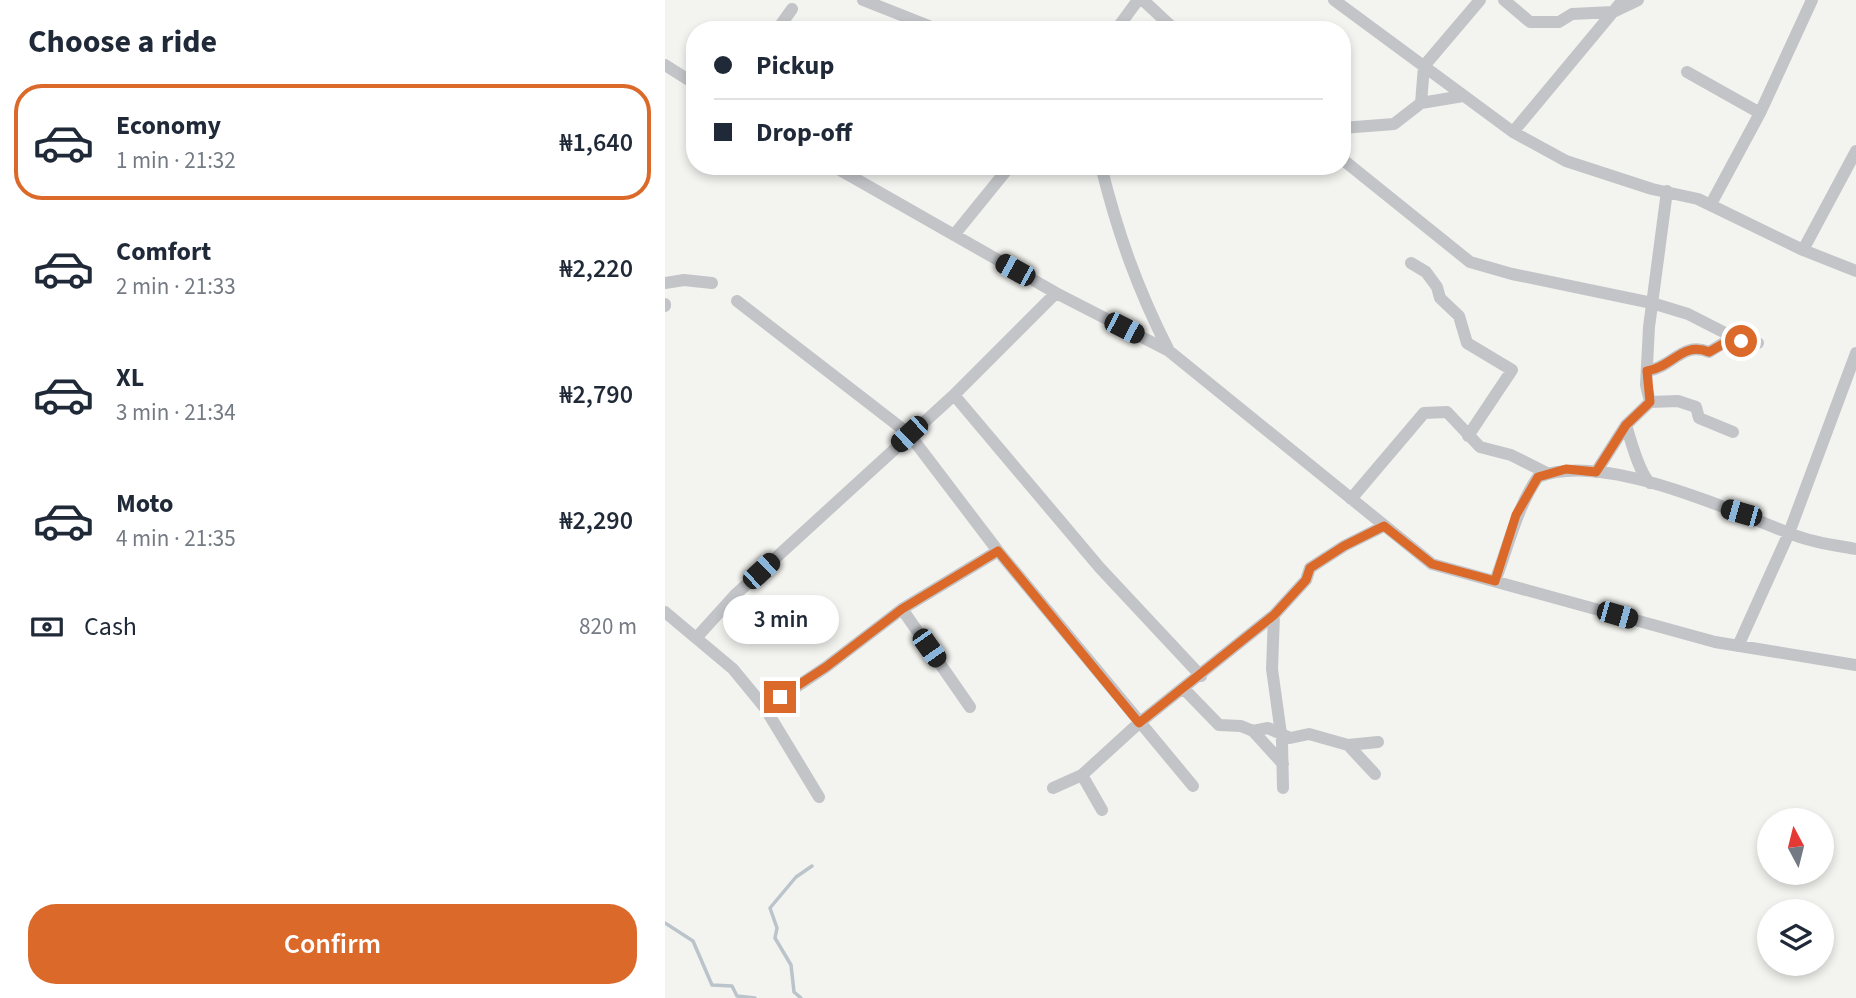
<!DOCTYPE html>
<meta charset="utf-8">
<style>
:root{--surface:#fff;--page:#f2f2f3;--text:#1f2937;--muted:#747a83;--line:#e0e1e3;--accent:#db6929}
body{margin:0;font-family:"Source Sans 3",sans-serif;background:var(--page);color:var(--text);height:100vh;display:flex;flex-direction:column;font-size:26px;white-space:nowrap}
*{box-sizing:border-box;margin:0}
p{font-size:23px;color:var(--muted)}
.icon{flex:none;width:38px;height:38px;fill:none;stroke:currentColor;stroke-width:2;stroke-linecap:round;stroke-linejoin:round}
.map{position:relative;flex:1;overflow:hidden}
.sheet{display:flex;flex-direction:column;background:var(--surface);width:665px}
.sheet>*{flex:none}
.top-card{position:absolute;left:21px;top:21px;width:665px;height:154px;border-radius:28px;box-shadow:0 4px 10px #0003;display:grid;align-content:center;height:154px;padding:0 28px;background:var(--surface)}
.needle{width:46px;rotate:353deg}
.tools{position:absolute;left:1092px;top:808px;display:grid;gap:14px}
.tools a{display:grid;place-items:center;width:77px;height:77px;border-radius:50%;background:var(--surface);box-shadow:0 4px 10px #0003;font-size:35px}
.end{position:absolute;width:32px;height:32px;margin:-16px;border:9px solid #db6929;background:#fff;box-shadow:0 0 0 4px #fff}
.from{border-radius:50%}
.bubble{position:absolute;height:49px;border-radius:24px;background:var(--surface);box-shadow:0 4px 10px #0003;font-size:23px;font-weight:600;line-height:49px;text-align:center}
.car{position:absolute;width:21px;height:42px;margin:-21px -10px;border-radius:9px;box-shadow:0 0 5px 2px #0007;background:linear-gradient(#222 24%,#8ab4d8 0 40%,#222 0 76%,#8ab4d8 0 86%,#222 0)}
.top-card b{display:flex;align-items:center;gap:24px;height:66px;font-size:26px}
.top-card b+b{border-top:2px solid var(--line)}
.top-card i{width:18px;height:18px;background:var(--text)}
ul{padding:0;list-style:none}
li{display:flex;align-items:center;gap:21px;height:116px;margin:0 14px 10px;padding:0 14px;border:4px solid transparent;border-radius:28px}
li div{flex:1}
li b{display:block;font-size:26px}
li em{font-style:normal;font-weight:600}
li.on{border-color:var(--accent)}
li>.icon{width:63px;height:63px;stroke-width:1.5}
h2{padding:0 28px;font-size:32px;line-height:84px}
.pay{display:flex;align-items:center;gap:18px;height:77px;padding:0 28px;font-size:26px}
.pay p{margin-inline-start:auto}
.button{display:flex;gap:14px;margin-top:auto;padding:14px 28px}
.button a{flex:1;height:80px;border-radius:28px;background:var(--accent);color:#fff;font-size:28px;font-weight:600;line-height:80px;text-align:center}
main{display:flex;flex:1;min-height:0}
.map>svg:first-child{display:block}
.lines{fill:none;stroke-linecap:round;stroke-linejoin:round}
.stream{stroke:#bac4ca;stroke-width:3.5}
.minor{stroke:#c2c4c8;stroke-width:12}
.route{stroke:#db6929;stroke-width:9}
</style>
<main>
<section class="sheet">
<h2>Choose a ride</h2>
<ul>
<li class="on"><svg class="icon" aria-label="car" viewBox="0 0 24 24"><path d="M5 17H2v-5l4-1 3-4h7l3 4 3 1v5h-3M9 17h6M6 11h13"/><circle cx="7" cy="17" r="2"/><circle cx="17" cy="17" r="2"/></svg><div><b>Economy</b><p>1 min · 21:32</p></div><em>₦1,640</em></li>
<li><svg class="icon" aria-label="car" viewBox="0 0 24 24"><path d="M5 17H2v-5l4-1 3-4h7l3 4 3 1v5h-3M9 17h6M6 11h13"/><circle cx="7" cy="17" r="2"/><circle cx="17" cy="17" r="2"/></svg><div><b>Comfort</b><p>2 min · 21:33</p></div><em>₦2,220</em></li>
<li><svg class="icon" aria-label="car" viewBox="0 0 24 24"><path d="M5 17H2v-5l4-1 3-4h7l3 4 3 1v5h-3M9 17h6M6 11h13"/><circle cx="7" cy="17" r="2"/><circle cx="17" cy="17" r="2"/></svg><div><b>XL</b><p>3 min · 21:34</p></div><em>₦2,790</em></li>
<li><svg class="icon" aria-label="car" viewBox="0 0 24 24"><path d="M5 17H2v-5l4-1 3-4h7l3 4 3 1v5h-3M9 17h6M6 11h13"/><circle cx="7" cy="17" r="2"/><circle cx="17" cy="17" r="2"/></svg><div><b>Moto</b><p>4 min · 21:35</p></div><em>₦2,290</em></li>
</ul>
<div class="pay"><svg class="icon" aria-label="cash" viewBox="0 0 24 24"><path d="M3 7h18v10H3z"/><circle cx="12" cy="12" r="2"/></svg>Cash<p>820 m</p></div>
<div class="button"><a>Confirm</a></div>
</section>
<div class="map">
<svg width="1191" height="998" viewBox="0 0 1191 998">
<rect width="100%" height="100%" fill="#f3f4f0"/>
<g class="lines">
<path class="stream" d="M 0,923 L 28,941 L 47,985 L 67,986 L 72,996 L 90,998
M 136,998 L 129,992 L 126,965 L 110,938 L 112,928 L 105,908 L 131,877 L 147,866"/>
<path class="minor" d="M 198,0 L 274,30
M 478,0 L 510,30
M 669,0 L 848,132 L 901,161 L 987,189 L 1033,199 L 1138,250 L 1191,271
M 839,0 L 865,22 L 894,22 L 907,14 L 948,12 L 973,0
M 112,30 L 127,9
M 451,30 L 473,0
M 0,65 L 30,84
M 1022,72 L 1095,113
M 756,103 L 759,66 L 815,0
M 677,128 L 729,124 L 756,103 L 798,96
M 848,132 L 958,0
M 677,159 L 805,262 L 847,274 L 987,303 L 1023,314 L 1076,341 L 1093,343
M 168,166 L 391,293 L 504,351 L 767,564 L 1050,642 L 1191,665
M 436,166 C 453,234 472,288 504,351
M 1046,204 L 1095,113 L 1147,0
M 289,235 L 345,166
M 1138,250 L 1191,151
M 746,263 L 761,272 L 772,287 L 775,298 L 794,316 L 802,343 L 847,370 L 803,436
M 0,283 L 19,280 L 47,283
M 72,301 L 244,434 L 333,551 L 528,786
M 0,304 L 0,306
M 982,371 C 1008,367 1017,341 1044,352 L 1057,344 L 1076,341
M 289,395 L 435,568 L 536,676
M 985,402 L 981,385 L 984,327 L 1002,191
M 961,425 C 966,441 974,473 985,483
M 931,472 L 961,425 L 985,402 L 1013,401 L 1031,407 L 1034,418 L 1068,432
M 686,499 L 759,413 L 782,412 L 815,447 L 846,455 L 882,473
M 830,581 C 844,545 851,509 873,477 C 937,451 1062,509 1124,533 C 1145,542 1169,545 1191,549
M 237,609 L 305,707
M 0,612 L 68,669 L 100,708 L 154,797
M 609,615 L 607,669 L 617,741 L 618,788
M 32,637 L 70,595 L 289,395 L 391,293
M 1073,646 L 1124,533 L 1191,353
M 519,689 L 554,725 L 576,726 L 588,731 L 603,728 L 625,738 L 644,734 L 683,745 L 713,742
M 100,708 L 161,667 L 237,609 L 333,551
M 588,731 L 618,764
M 683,745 L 710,774
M 417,775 L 437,810
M 388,788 L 417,775 L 474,723 L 609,615 L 641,580 L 645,568 L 679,546 L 719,526"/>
</g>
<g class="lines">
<path class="route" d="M 115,697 L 161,667 L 237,609 L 333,551 L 474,723 L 609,615 L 641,580 L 645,568 L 679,546 L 719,526 L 767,564 L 830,581 L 851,515 L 873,477 L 901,469 L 931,472 L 961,425 L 985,402 L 982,371 C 1008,367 1017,341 1044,352 L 1058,344 L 1076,341"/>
</g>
</svg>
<div class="tools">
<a><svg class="needle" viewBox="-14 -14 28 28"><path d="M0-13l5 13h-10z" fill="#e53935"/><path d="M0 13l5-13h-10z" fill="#747a83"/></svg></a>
<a><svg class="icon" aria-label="layers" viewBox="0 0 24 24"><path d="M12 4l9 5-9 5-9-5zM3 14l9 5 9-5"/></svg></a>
</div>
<i class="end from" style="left:1076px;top:341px"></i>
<i class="end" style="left:115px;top:697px"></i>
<div class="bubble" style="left:58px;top:595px;width:116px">3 min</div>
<i class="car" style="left:350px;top:270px;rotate:299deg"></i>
<i class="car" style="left:459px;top:328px;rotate:117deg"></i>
<i class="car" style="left:244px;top:434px;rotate:227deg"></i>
<i class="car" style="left:1076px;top:513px;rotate:286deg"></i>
<i class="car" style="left:96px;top:571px;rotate:47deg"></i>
<i class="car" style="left:952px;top:615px;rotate:106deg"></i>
<i class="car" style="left:264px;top:648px;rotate:145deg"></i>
<div class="top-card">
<b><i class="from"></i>Pickup</b>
<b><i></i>Drop-off</b>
</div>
</div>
</main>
